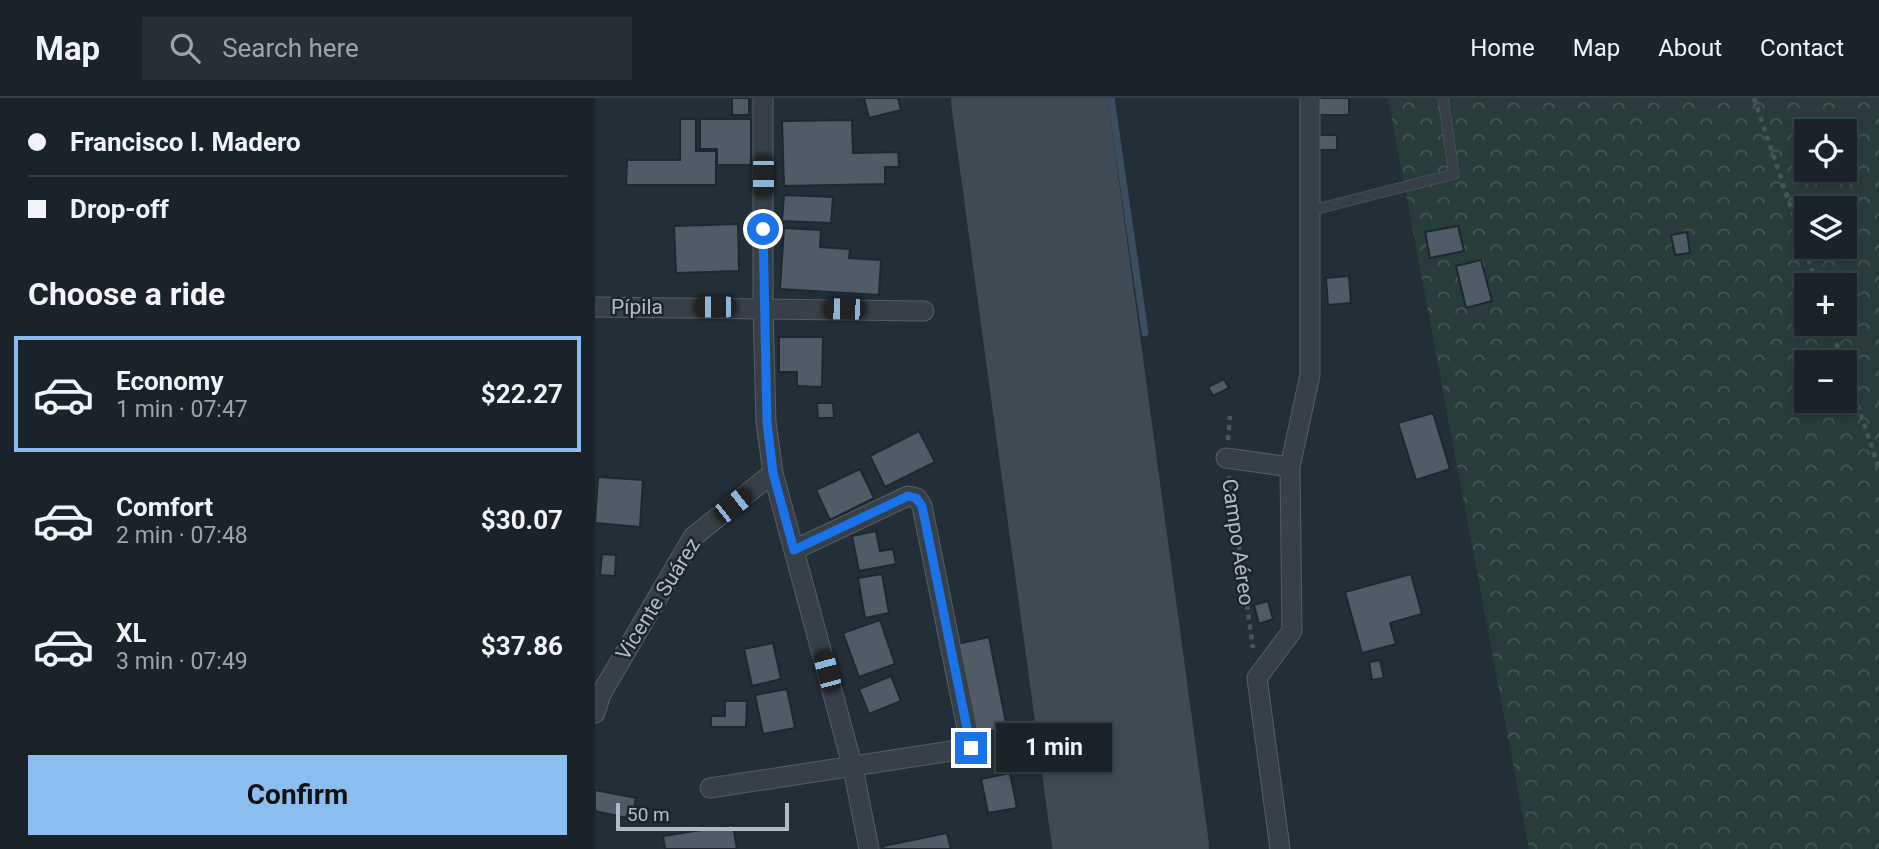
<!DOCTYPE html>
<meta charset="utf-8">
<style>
:root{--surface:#1a232a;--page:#272f36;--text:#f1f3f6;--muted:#9fa4a8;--line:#384047;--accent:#8cbdef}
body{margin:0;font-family:Roboto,sans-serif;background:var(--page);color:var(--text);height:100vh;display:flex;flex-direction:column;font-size:26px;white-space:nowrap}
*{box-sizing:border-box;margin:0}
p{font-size:23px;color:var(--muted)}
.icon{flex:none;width:38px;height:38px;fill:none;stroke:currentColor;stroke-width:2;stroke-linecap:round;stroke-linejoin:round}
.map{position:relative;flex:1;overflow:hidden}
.side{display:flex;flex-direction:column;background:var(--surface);width:595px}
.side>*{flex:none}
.top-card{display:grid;align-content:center;height:154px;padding:0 28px;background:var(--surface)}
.fabs{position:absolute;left:1199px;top:21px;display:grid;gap:14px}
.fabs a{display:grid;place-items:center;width:63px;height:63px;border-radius:0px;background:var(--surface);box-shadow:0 4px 10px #0003,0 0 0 2px var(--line);font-size:35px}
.scale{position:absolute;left:21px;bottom:18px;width:173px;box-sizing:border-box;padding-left:7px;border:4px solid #b2bbc5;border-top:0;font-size:19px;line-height:24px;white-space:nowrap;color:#b2bbc5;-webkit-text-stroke:5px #1c252e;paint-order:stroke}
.end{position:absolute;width:32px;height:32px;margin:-16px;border:9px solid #1a73e8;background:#fff;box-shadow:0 0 0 4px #fff}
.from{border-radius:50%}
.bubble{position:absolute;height:49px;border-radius:0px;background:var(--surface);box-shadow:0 4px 10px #0003,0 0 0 2px var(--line);font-size:23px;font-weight:700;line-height:49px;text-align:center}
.car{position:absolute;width:21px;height:42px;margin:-21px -10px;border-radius:9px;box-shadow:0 0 5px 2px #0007;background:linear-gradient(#222 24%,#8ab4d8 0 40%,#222 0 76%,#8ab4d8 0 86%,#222 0)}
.top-card b{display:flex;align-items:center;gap:24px;height:66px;font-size:26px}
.top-card b+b{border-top:2px solid var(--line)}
.top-card i{width:18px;height:18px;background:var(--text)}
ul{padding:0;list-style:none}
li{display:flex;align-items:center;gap:21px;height:116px;margin:0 14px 10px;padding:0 14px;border:4px solid transparent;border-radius:0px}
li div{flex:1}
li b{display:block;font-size:26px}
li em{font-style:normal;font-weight:700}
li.current{border-color:var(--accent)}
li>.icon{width:63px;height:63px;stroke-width:1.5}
h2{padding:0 28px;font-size:32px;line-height:84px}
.primary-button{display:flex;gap:14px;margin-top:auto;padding:14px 28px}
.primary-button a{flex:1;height:80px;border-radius:0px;background:var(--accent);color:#111;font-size:28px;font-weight:700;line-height:80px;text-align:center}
header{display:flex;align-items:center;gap:42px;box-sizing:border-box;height:98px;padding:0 35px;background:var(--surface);border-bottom:2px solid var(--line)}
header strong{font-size:33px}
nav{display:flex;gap:38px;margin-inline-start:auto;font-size:24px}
.search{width:490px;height:63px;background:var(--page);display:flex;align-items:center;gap:18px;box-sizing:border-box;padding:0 24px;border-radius:0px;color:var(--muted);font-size:26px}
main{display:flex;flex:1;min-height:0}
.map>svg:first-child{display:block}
.forest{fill:url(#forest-crowns);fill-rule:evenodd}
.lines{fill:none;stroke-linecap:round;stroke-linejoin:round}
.stream{stroke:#3a4e60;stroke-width:7}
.runway{stroke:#3e4a54;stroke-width:156}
.building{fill:#4f5b67;stroke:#1e2730;stroke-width:2}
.service-casing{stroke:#555e67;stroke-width:11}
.minor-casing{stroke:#555e67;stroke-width:21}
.path{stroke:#455858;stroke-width:4.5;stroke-dasharray:5 5;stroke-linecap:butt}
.service{stroke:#374049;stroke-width:10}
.minor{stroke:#374049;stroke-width:19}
.route{stroke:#1a73e8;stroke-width:9}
.labels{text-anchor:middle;stroke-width:5;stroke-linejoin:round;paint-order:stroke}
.street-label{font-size:21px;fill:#b2bbc5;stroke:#1c252e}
</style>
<header>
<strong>Map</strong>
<div class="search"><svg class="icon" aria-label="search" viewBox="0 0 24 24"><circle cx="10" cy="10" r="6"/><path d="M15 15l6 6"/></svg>Search here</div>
<nav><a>Home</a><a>Map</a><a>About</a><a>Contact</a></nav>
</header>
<main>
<section class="side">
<div class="top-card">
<b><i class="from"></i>Francisco I. Madero</b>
<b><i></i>Drop-off</b>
</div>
<h2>Choose a ride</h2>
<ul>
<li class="current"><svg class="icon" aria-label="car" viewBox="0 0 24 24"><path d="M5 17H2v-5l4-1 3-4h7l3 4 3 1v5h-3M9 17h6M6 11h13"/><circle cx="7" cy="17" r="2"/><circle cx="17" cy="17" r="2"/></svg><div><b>Economy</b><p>1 min · 07:47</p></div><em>$22.27</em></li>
<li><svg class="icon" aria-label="car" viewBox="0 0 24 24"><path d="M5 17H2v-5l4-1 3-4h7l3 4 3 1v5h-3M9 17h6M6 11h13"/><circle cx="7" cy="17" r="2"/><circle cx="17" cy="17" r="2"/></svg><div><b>Comfort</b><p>2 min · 07:48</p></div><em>$30.07</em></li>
<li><svg class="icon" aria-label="car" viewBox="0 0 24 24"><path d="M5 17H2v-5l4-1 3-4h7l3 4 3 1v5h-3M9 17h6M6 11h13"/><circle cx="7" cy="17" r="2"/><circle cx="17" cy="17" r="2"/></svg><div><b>XL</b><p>3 min · 07:49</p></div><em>$37.86</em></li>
</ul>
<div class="primary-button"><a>Confirm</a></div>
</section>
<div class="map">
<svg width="1284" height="751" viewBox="0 0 1284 751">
<defs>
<pattern id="forest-crowns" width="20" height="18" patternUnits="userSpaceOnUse" patternTransform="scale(1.75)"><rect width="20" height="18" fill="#283d3b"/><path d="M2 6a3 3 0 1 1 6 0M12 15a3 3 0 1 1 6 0" fill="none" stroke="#455756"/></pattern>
</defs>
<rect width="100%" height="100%" fill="#232f38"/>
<path class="forest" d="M 793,0 L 1284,0 L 1284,751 L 934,751 ZM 1211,33 L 1250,33 L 1250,72 L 1211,72 ZM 1211,110 L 1250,110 L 1250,149 L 1211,149 ZM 1211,187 L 1250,187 L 1250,226 L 1211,226 ZM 1211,264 L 1250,264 L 1250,303 L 1211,303 Z"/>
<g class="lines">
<path class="stream" d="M 516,0 L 550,235"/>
<path class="runway" d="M 434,0 L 536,751"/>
</g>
<path class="building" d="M 137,0 L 154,0 L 154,17 L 137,17 Z
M 269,0 L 303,0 L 306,12 L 274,20 Z
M 717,0 L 754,0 L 754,17 L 717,17 Z
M 85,21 L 101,21 L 101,53 L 121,53 L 121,87 L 31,87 L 32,62 L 85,62 Z
M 105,21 L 156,21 L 156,67 L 122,67 L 122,51 L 105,51 Z
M 257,22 L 258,55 L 303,54 L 304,69 L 290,69 L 290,86 L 189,88 L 187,23 Z
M 721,37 L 742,37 L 742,52 L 721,52 Z
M 189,97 L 238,99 L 236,125 L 187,123 Z
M 143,126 L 144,173 L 81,175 L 79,128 Z
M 863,128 L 869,153 L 835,160 L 830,134 Z
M 189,130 L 226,132 L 225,149 L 255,151 L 254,160 L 286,162 L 284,197 L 185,191 Z
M 1092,134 L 1095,155 L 1080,157 L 1076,137 Z
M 886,162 L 897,203 L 871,210 L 861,168 Z
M 754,178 L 756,205 L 733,207 L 731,180 Z
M 184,239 L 228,239 L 227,289 L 202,288 L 202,274 L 184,274 Z
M 629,281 L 634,290 L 618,298 L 613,289 Z
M 222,305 L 238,305 L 239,320 L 223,320 Z
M 838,315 L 855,371 L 821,382 L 803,325 Z
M 324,333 L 340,364 L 290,389 L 275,358 Z
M 265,371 L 279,400 L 235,422 L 221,392 Z
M 3,379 L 48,382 L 45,429 L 0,425 Z
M 281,433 L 285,453 L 298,451 L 301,466 L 264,473 L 257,438 Z
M 7,456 L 21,457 L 20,478 L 5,477 Z
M 287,476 L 294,515 L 270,520 L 263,480 Z
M 816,476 L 827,516 L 795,525 L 801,546 L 767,555 L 750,494 Z
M 673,503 L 678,521 L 664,526 L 659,507 Z
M 285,522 L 300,566 L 264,579 L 248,535 Z
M 394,539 L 412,630 L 376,637 L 358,547 Z
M 178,545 L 186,581 L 157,588 L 149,551 Z
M 785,562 L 789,580 L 777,582 L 774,564 Z
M 296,578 L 306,603 L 274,616 L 264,591 Z
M 192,591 L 200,630 L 168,636 L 160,597 Z
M 130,603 L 152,603 L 151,629 L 116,629 L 116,618 L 130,618 Z
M 415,675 L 422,710 L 393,715 L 386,681 Z
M 0,692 L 41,700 L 37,721 L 0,713 Z
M 138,727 L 142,751 L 70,751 L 68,738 Z
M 352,735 L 356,751 L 289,751 L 288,748 Z"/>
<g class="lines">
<defs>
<path id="service" d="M 714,113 L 859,76 L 848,0"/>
<path id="minor" d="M 168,0 L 168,209 L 171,324 L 178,375 L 258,670 L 274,751
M 0,209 L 329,213
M 631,360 L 695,369 L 715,277 L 715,0
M 0,615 L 6,596 L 98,439 L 178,375
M 115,690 L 376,650 L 327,408 L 322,400 L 313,398 L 199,452
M 685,751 L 662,580 L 697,533 L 695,369"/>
</defs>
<use href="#service" class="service-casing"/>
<use href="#minor" class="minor-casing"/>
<path class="path" d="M 1159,0 L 1222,187
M 1235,226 L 1248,264
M 1250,269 L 1284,371
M 633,342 L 635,318
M 634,378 L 658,550"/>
<use href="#service" class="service"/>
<use href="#minor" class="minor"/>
</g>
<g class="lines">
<path class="route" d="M 168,131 L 172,324 L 178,375 L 199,452 L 313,398 L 321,400 L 327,408 L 376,650"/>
</g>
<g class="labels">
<g class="street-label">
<text x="42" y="216">Pípila</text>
<text transform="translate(643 444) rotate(82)" y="7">Campo Aéreo</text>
<text transform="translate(63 501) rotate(-58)" y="7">Vicente Suárez</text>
</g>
</g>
</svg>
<div class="fabs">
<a><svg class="icon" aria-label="locate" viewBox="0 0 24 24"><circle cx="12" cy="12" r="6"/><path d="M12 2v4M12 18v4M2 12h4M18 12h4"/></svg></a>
<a><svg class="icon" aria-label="layers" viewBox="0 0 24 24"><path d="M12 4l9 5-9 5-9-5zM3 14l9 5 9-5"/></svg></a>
<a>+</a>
<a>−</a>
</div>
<div class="scale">50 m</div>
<i class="end from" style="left:168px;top:131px"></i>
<i class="end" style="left:376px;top:650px"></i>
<div class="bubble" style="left:401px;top:625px;width:116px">1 min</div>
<i class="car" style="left:168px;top:78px;rotate:180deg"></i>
<i class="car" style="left:120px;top:209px;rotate:270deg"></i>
<i class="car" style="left:249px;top:211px;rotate:271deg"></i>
<i class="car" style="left:138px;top:407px;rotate:52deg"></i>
<i class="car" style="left:232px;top:573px;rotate:345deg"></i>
</div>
</main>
